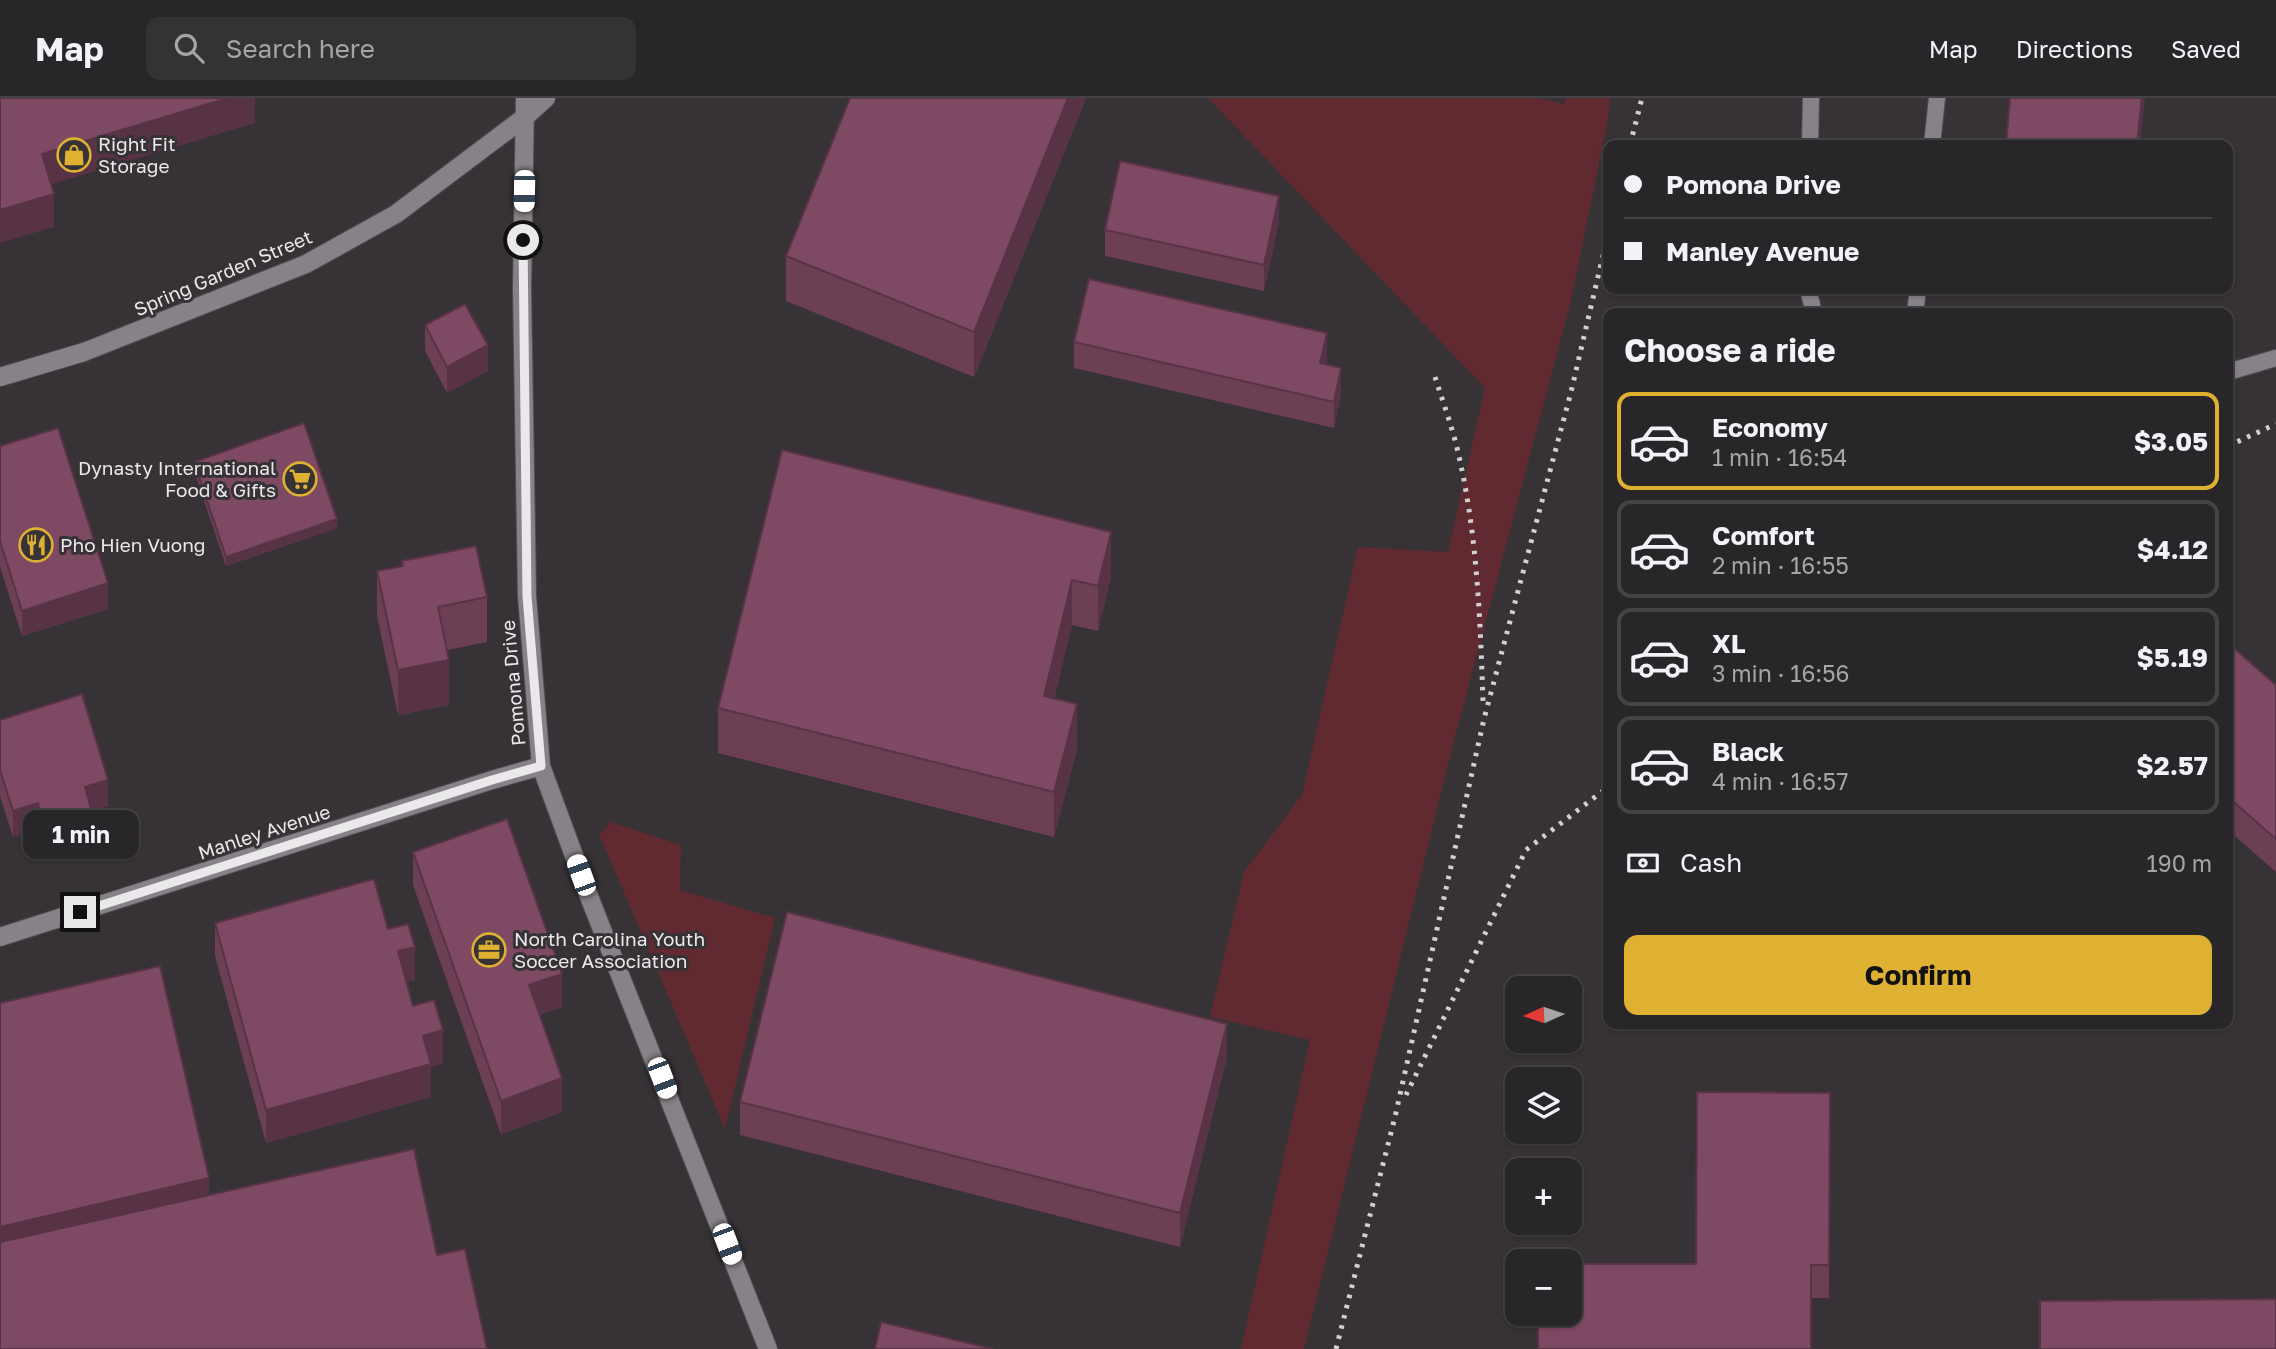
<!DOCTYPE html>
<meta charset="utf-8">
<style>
:root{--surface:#282628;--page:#343234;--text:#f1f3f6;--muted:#a5a5a8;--line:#444345;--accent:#deb133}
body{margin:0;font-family:"Golos Text",sans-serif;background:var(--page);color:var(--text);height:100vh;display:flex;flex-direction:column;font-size:26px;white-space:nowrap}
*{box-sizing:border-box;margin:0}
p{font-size:23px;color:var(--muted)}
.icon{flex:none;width:38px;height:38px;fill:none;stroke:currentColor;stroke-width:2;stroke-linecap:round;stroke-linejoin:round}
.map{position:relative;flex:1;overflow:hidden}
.details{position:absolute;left:1603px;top:210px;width:630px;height:721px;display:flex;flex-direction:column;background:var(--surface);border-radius:14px;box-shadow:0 2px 5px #0004,0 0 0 2px var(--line)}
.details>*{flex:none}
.banner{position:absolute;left:1603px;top:42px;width:630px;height:154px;border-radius:14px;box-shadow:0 2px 5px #0004,0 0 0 2px var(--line);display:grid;align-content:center;height:154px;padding:0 21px;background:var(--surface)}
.needle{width:46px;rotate:267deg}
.tools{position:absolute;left:1505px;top:878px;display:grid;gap:14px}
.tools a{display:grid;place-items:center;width:77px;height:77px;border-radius:14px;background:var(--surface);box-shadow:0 2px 5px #0004,0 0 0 2px var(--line);font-size:35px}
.end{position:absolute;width:32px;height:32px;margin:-16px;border:9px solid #ebe8eb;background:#111;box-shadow:0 0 0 4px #111}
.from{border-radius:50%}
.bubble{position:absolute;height:49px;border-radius:14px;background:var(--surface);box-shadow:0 2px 5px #0004,0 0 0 2px var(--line);font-size:23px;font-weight:700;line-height:49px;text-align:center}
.car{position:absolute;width:21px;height:42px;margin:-21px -10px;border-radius:9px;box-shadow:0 0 5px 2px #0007;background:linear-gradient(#fff 24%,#345 0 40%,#fff 0 76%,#345 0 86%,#fff 0)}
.banner b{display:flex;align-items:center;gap:24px;height:66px;font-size:26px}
.banner b+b{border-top:2px solid var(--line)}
.banner i{width:18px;height:18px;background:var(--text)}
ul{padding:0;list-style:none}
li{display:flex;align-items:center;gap:21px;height:98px;margin:0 14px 10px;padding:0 7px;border:4px solid var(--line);border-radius:14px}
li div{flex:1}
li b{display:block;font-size:26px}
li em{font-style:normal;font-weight:700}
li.active{border-color:var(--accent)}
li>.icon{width:63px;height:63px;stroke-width:1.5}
h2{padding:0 21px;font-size:32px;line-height:84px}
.pay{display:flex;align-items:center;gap:18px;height:77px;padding:0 21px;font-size:26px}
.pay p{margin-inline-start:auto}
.cta{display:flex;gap:14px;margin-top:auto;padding:14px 21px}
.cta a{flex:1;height:80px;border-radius:14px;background:var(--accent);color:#111;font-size:28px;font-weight:700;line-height:80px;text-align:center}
header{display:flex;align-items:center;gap:42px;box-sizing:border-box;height:98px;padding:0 35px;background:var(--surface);border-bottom:2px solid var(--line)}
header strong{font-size:33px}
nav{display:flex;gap:38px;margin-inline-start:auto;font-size:24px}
.search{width:490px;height:63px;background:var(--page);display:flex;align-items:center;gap:18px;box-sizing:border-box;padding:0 24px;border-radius:14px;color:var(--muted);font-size:26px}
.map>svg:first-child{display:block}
.green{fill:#612a30}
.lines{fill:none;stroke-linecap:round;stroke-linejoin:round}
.lane-casing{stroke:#535053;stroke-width:18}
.street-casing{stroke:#535053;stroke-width:20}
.secondary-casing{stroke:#535053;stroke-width:20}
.lane{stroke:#878287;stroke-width:16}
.street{stroke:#878287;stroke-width:18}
.secondary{stroke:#878287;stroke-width:18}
.rail{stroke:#d3d0d3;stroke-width:5;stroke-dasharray:3.5 7;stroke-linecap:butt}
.wall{fill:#6c3f54}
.shaded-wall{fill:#583345}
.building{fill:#7e4962;stroke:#583345;stroke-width:2}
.route{stroke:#ebe8eb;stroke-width:9}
.labels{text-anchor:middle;stroke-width:6;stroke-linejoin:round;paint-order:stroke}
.poi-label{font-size:19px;fill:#ebe8eb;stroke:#363236;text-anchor:start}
.street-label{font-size:19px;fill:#ebe8eb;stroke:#363236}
</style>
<header>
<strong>Map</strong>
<div class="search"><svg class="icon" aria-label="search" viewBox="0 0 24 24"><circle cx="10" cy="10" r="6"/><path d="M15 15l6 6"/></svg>Search here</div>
<nav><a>Map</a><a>Directions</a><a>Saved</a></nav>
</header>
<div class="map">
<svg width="2276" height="1251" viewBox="0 0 2276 1251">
<rect width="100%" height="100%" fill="#363236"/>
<path class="green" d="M 1208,0 L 1538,0 L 1564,6 L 1565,0 L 1610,0 L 1608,21 L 1570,207 L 1451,654 L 1304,1251 L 1241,1251 L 1310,942 L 1210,919 L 1244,774 L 1302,697 L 1358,449 L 1448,454 L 1485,290 Z
M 611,724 L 681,747 L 680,792 L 775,820 L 725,1031 L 599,736 Z"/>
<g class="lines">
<defs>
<path id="lane" d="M 1810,47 L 1811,0
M 1932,47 L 1937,0
M 1808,191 L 1814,215
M 1915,215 L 1918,191
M 2228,274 L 2276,260"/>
<path id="street" d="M 0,839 L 492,682 L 541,668"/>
<path id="secondary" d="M 525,0 L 522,191 L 527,498 L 541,668 L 590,801 L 768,1251
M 0,279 L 84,254 L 306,166 L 396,116 L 525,19 L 546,0"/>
</defs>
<use href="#lane" class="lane-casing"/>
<use href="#street" class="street-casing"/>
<use href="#secondary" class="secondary-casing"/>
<use href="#lane" class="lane"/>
<use href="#street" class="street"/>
<use href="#secondary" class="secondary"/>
<path class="rail" d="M 1630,47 L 1642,0
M 1435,279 C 1442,301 1450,323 1456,346 C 1477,430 1480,517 1483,603
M 2228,348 L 2276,326
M 1406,997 L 1526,752 L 1608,689
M 1336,1251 L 1395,1019 L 1484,621 L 1571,294 L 1608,136"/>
</g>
<path class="wall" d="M 850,0 L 1086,0 L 974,279 L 786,203 L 786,158 Z
M 1279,124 L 1264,193 L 1105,158 L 1105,132 Z
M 425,227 L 488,273 L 447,295 L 425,253 Z
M 1074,244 L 1327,261 L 1326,267 L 1341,296 L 1334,330 L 1074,270 Z
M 0,348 L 108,511 L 22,538 L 0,469 Z
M 782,352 L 1111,479 L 1098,533 L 1072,527 L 1054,601 L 1077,651 L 1054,739 L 718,655 L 718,610 Z
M 194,364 L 337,430 L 226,468 L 194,373 Z
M 402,463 L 487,499 L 487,544 L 447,552 L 449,607 L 398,617 L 377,518 L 377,473 L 402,468 Z
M 2228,545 L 2276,587 L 2276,774 L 2228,732 Z
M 0,622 L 108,708 L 92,712 L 93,743 L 46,758 L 38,731 L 13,739 L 0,698 Z
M 413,754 L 562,909 L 539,917 L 562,1014 L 501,1036 L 413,787 Z
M 215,825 L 388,831 L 415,882 L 406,884 L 413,908 L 443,965 L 431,969 L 431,999 L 266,1045 L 215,858 Z
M 1227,959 L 1180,1149 L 740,1037 L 740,1004 Z
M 1830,995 L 1829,1200 L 1811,1200 L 1696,1166 Z"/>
<path class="shaded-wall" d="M 228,0 L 255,0 L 255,25 L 42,89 L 42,56 Z
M 1068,0 L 1086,0 L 974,279 L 974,234 Z
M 2142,0 L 2145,0 L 2140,47 L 2137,47 Z
M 54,96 L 54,129 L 0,145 L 0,112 Z
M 1279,98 L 1279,124 L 1264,193 L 1264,167 Z
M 1327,235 L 1327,261 L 1320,291 L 1320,265 Z
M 488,247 L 488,273 L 447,295 L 447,269 Z
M 1341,270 L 1341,296 L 1334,330 L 1334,304 Z
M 337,421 L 337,430 L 226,468 L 226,459 Z
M 1111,434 L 1111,479 L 1098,533 L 1098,488 Z
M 1072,482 L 1072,527 L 1044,643 L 1044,598 Z
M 108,485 L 108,511 L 22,538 L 22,513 Z
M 449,562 L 449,607 L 398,617 L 398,572 Z
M 1077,606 L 1077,651 L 1054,739 L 1054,694 Z
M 108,682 L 108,708 L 85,715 L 85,689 Z
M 38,705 L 38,731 L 13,739 L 13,713 Z
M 93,718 L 93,743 L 46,758 L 46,732 Z
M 415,849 L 415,882 L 398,886 L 398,853 Z
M 562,876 L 562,909 L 529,920 L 529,887 Z
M 1227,926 L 1227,959 L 1180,1149 L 1180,1115 Z
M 443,932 L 443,965 L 431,969 L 431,999 L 266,1045 L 266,1012 L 423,938 Z
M 562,980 L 562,1014 L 501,1036 L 501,1003 Z
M 209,1080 L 209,1113 L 0,1162 L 0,1129 Z"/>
<path class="building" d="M 0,0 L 228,0 L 42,56 L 54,96 L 0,112 Z
M 850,0 L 1068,0 L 974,234 L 786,158 Z
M 2010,0 L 2142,0 L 2137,47 L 2006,47 Z
M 1120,63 L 1279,98 L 1264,167 L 1105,132 Z
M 1089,181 L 1327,235 L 1320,265 L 1341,270 L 1334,304 L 1074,244 Z
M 465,206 L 488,247 L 447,269 L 425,227 Z
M 304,325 L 337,421 L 226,459 L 194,364 Z
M 58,330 L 108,485 L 22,513 L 0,443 L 0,348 Z
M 782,352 L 1111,434 L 1098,488 L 1072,482 L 1044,598 L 1077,606 L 1054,694 L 718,610 Z
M 476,448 L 487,499 L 438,509 L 449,562 L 398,572 L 377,473 L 403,468 L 402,463 Z
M 2228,545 L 2276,587 L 2276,741 L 2228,699 Z
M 82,596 L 108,682 L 85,689 L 93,718 L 46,732 L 38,705 L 13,713 L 0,672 L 0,622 Z
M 507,721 L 562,876 L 529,887 L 562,980 L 501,1003 L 413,754 Z
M 374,781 L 388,831 L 408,826 L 415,849 L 398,853 L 413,908 L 434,902 L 443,932 L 423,938 L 431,966 L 266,1012 L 215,825 Z
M 787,814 L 1227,926 L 1180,1115 L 740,1004 Z
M 160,868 L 209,1080 L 0,1129 L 0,905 Z
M 1697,994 L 1830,995 L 1829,1167 L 1811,1167 L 1811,1251 L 1538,1251 L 1538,1216 L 1570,1216 L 1570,1166 L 1696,1166 Z
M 414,1051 L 437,1157 L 465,1151 L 487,1251 L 0,1251 L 0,1144 Z
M 2276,1201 L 2276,1251 L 2040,1251 L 2040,1203 Z
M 881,1224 L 993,1251 L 875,1251 Z"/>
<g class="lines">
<path class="route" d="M 80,814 L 492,682 L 541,668 L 527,498 L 523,142"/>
</g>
<defs>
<symbol id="shop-ring" viewBox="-11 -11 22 22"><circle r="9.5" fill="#363236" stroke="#deb133" stroke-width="1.5"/><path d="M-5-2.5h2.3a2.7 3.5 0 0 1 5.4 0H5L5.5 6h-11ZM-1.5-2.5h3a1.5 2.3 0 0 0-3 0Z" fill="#deb133"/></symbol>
<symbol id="supermarket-ring" viewBox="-11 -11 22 22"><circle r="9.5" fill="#363236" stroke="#deb133" stroke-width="1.5"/><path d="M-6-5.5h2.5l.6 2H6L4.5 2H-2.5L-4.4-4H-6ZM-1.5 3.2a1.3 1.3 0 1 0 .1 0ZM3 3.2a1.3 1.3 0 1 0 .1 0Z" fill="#deb133"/></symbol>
<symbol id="restaurant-ring" viewBox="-11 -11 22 22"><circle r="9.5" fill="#363236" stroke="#deb133" stroke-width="1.5"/><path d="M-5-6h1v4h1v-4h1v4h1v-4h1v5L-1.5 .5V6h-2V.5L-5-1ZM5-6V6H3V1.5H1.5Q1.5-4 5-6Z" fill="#deb133"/></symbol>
<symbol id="office-ring" viewBox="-11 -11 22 22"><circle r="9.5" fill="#363236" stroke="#deb133" stroke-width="1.5"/><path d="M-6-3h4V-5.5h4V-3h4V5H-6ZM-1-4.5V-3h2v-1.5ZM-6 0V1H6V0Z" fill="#deb133"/></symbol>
</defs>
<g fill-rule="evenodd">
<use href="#shop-ring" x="55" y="38" width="38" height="38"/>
<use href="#supermarket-ring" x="281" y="362" width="38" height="38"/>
<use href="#restaurant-ring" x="17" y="428" width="38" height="38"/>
<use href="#office-ring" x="470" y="833" width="38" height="38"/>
</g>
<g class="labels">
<g class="poi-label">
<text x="98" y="53">Right Fit<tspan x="98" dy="22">Storage</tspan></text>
<text x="276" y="377" text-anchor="end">Dynasty International<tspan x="276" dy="22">Food &amp; Gifts</tspan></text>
<text x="60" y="454">Pho Hien Vuong</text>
<text x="514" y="848">North Carolina Youth<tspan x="514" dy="22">Soccer Association</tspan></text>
</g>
<g class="street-label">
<text transform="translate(223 175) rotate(-23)" y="7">Spring Garden Street</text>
<text transform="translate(513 585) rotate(-95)" y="7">Pomona Drive</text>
<text transform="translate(264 734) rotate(-18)" y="7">Manley Avenue</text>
</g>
</g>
</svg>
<div class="tools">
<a><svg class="needle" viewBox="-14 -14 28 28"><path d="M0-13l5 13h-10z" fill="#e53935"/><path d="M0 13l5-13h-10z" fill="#a5a5a8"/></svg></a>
<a><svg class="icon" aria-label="layers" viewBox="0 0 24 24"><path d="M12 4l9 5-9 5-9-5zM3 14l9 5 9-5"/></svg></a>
<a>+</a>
<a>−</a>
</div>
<i class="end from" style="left:523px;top:142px"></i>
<i class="end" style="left:80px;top:814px"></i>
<div class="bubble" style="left:23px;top:712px;width:116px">1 min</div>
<i class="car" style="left:524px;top:93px;rotate:181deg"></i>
<i class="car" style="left:581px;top:777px;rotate:340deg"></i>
<i class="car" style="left:662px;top:980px;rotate:159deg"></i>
<i class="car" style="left:727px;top:1146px;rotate:159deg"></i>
<div class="banner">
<b><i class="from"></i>Pomona Drive</b>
<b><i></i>Manley Avenue</b>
</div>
<section class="details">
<h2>Choose a ride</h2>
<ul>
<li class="active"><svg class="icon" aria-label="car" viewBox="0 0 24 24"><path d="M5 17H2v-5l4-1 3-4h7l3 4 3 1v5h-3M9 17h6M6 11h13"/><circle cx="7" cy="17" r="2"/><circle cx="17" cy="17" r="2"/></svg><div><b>Economy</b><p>1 min · 16:54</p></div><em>$3.05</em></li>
<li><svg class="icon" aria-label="car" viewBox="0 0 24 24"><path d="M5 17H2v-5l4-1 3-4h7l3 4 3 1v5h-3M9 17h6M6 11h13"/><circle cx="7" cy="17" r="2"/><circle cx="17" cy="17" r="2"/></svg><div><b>Comfort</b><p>2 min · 16:55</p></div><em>$4.12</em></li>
<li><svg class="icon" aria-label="car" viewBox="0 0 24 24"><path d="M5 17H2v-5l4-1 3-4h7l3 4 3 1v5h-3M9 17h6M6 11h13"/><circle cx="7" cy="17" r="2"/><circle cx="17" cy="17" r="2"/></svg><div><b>XL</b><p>3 min · 16:56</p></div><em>$5.19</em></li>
<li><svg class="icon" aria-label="car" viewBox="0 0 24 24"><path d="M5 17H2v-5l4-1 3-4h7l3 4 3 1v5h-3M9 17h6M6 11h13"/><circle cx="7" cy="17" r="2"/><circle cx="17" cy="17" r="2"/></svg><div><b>Black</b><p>4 min · 16:57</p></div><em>$2.57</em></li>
</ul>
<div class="pay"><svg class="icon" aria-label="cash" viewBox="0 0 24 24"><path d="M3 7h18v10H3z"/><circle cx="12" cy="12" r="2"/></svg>Cash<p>190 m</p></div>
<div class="cta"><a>Confirm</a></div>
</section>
</div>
